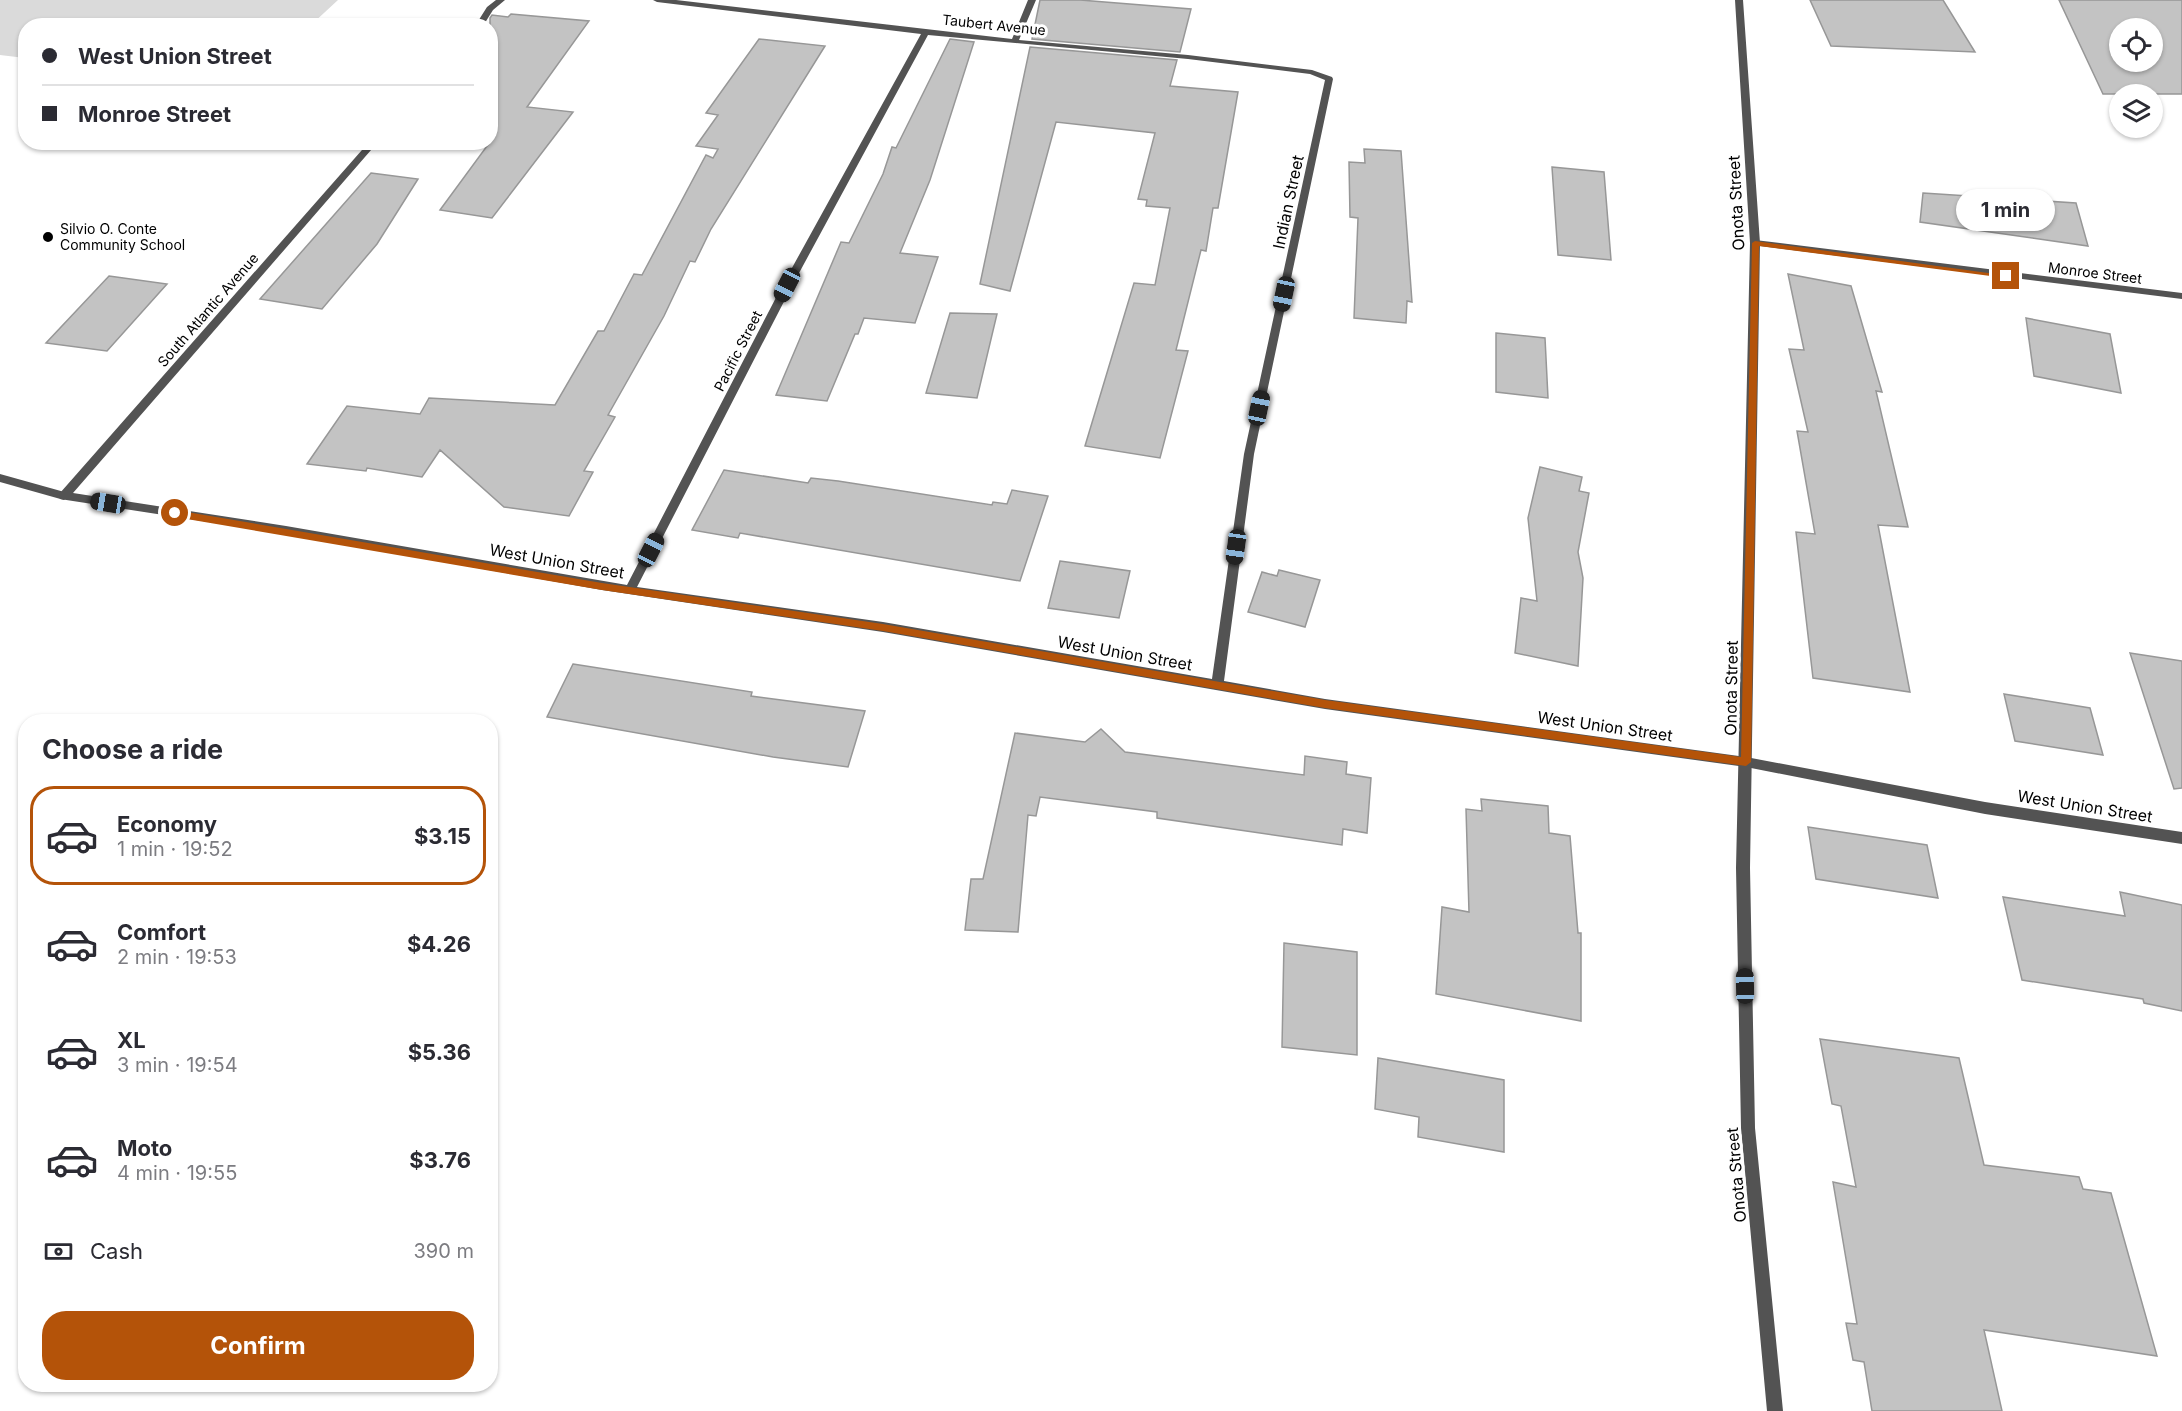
<!DOCTYPE html>
<meta charset="utf-8">
<style>
:root{--surface:#fff;--page:#f2f2f3;--text:#2b2b33;--muted:#7c7c81;--line:#e1e1e2;--accent:#b45309}
body{margin:0;font-family:Inter,sans-serif;background:var(--page);color:var(--text);height:100vh;display:flex;flex-direction:column;font-size:22px;white-space:nowrap}
*{box-sizing:border-box;margin:0}
p{font-size:20px;color:var(--muted)}
.icon{flex:none;width:33px;height:33px;fill:none;stroke:currentColor;stroke-width:2;stroke-linecap:round;stroke-linejoin:round}
.map{position:relative;flex:1;overflow:hidden}
.side{position:absolute;left:18px;top:714px;width:480px;height:678px;display:flex;flex-direction:column;background:var(--surface);border-radius:24px;box-shadow:0 2px 4px #0004}
.side>*{flex:none}
.banner{position:absolute;left:18px;top:18px;width:480px;height:132px;border-radius:24px;box-shadow:0 2px 4px #0004;display:grid;align-content:center;height:132px;padding:0 24px;background:var(--surface)}
.buttons{position:absolute;left:2109px;top:18px;display:grid;gap:12px}
.buttons a{display:grid;place-items:center;width:54px;height:54px;border-radius:50%;background:var(--surface);box-shadow:0 2px 4px #0004;font-size:30px}
.end{position:absolute;width:27px;height:27px;margin:-14px;border:8px solid #b45309;background:#fff;box-shadow:0 0 0 3px #fff}
.from{border-radius:50%}
.bubble{position:absolute;height:42px;border-radius:21px;background:var(--surface);box-shadow:0 2px 4px #0004;font-size:20px;font-weight:700;line-height:42px;text-align:center}
.car{position:absolute;width:18px;height:36px;margin:-18px -9px;border-radius:8px;box-shadow:0 0 4px 2px #0007;background:linear-gradient(#222 24%,#8ab4d8 0 40%,#222 0 76%,#8ab4d8 0 86%,#222 0)}
.banner b{display:flex;align-items:center;gap:21px;height:57px;font-size:22px}
.banner b+b{border-top:2px solid var(--line)}
.banner i{width:15px;height:15px;background:var(--text)}
ul{padding:0;list-style:none}
li{display:flex;align-items:center;gap:18px;height:99px;margin:0 12px 9px;padding:0 12px;border:3px solid transparent;border-radius:24px}
li div{flex:1}
li b{display:block;font-size:22px}
li em{font-style:normal;font-weight:700}
li.on{border-color:var(--accent)}
li>.icon{width:54px;height:54px;stroke-width:1.5}
h2{padding:0 24px;font-size:27px;line-height:72px}
.pay{display:flex;align-items:center;gap:15px;height:66px;padding:0 24px;font-size:22px}
.pay p{margin-inline-start:auto}
.primary-button{display:flex;gap:12px;margin-top:auto;padding:12px 24px}
.primary-button a{flex:1;height:69px;border-radius:24px;background:var(--accent);color:#fff;font-size:24px;font-weight:700;line-height:69px;text-align:center}
.map>svg:first-child{display:block}
.green{fill:#dadada}
.building{fill:#c3c3c3;stroke:#979797;stroke-width:1.5;fill-rule:evenodd}
.lines{fill:none;stroke-linecap:round;stroke-linejoin:round}
.service{fill:#535353;fill-rule:evenodd}
.minor{fill:#535353;fill-rule:evenodd}
.tertiary{fill:#535353;fill-rule:evenodd}
.route{fill:#b45309}
.poi-dot{fill:#000;stroke:#fff;stroke-width:2}
.labels{text-anchor:middle;stroke-width:6;stroke-linejoin:round;paint-order:stroke}
.far-street-label{font-size:14px;fill:#000;stroke:#fff}
.far-poi-label{font-size:14px;fill:#000;stroke:#fff;text-anchor:start}
.street-label{font-size:16px;fill:#000;stroke:#fff}
</style>
<div class="map">
<svg width="2182" height="1411" viewBox="0 0 2182 1411">
<rect width="100%" height="100%" fill="#fff"/>
<path class="green" d="M 0,0 L 338,0 L 311,25 L 26,26 L 25,58 L 0,55 Z"/>
<path class="building" d="M 1040,0 L 1080,0 L 1191,9 L 1180,52 L 1032,39 Z
M 1810,0 L 1943,0 L 1975,52 L 1831,46 Z
M 2059,0 L 2182,0 L 2182,94 L 2103,94 ZM 2120,28 L 2152,28 L 2152,62 L 2120,62 Z
M 511,14 L 589,21 L 527,107 L 573,112 L 492,218 L 440,210 L 490,142 L 490,18 L 492,15 L 508,17 Z
M 759,39 L 825,46 L 711,229 L 695,262 L 690,261 L 664,316 L 608,415 L 615,417 L 584,471 L 593,472 L 569,516 L 504,507 L 440,450 L 422,477 L 367,468 L 366,471 L 307,464 L 347,406 L 420,414 L 429,398 L 555,405 L 598,331 L 604,331 L 634,274 L 642,275 L 706,155 L 713,158 L 718,149 L 696,146 L 718,115 L 706,113 Z
M 950,39 L 974,42 L 930,180 L 900,253 L 938,257 L 915,323 L 864,318 L 858,334 L 855,334 L 827,401 L 776,395 L 841,242 L 849,243 L 883,174 L 892,147 L 896,148 Z
M 1030,47 L 1177,60 L 1170,86 L 1238,92 L 1218,208 L 1213,208 L 1206,251 L 1201,250 L 1176,350 L 1188,351 L 1160,458 L 1085,446 L 1134,283 L 1155,285 L 1170,208 L 1146,206 L 1147,200 L 1138,199 L 1155,133 L 1056,122 L 1010,291 L 980,284 Z
M 1364,149 L 1401,151 L 1412,302 L 1407,301 L 1406,323 L 1354,318 L 1358,218 L 1350,217 L 1349,162 L 1365,163 Z
M 1552,167 L 1604,172 L 1611,260 L 1558,255 Z
M 371,173 L 418,179 L 377,244 L 322,309 L 260,299 Z
M 1923,193 L 2076,203 L 2088,246 L 1920,222 Z
M 1788,274 L 1851,286 L 1882,392 L 1876,391 L 1908,527 L 1878,525 L 1910,692 L 1813,678 L 1796,532 L 1815,534 L 1797,431 L 1808,432 L 1789,349 L 1804,350 Z
M 109,276 L 167,284 L 107,351 L 46,343 Z
M 950,313 L 997,314 L 977,398 L 926,393 Z
M 2026,318 L 2110,334 L 2121,393 L 2034,376 Z
M 1496,333 L 1545,338 L 1548,398 L 1496,392 Z
M 1540,467 L 1582,477 L 1579,491 L 1589,493 L 1578,552 L 1583,578 L 1578,666 L 1515,653 L 1521,598 L 1537,601 L 1528,518 Z
M 724,470 L 808,483 L 811,478 L 838,481 L 992,505 L 993,502 L 1007,504 L 1012,490 L 1048,496 L 1020,581 L 740,533 L 738,538 L 692,530 Z
M 1060,561 L 1130,571 L 1119,618 L 1048,608 Z
M 1279,570 L 1320,580 L 1305,627 L 1248,612 L 1262,572 L 1277,576 Z
M 2130,653 L 2182,661 L 2182,788 L 2174,789 Z
M 573,664 L 752,692 L 751,696 L 865,711 L 848,767 L 773,757 L 547,717 Z
M 2004,694 L 2090,708 L 2103,755 L 2015,741 Z
M 1101,729 L 1125,752 L 1304,775 L 1305,756 L 1347,762 L 1346,774 L 1371,778 L 1367,833 L 1343,829 L 1342,845 L 1157,818 L 1157,812 L 1040,797 L 1036,816 L 1028,815 L 1018,932 L 965,930 L 971,879 L 983,879 L 1015,733 L 1085,742 Z
M 1481,799 L 1548,806 L 1549,833 L 1570,836 L 1578,933 L 1581,933 L 1581,1021 L 1436,994 L 1442,907 L 1469,912 L 1466,809 L 1482,811 Z
M 1808,827 L 1927,845 L 1938,898 L 1816,879 Z
M 2120,892 L 2182,905 L 2182,1011 L 2144,1003 L 2143,999 L 2022,980 L 2003,897 L 2125,916 Z
M 1284,943 L 1357,952 L 1357,1055 L 1282,1047 Z
M 1820,1039 L 1959,1058 L 1984,1165 L 2079,1177 L 2083,1189 L 2111,1193 L 2157,1356 L 1984,1330 L 2002,1411 L 1872,1411 L 1864,1362 L 1853,1360 L 1846,1323 L 1857,1324 L 1833,1182 L 1856,1187 L 1841,1106 L 1832,1104 Z
M 1378,1058 L 1504,1080 L 1504,1152 L 1418,1137 L 1419,1117 L 1375,1109 Z"/>
<g class="lines">
<path class="service" d="M 0,474 L 68,493 L 69,496 L 64,500 L 0,482 Z"/>
<path class="minor" d="M 496,0 L 505,0 L 493,10 L 483,26 L 475,26 L 487,7 Z
M 653,0 L 676,0 L 1012,39 L 1028,0 L 1036,0 L 1019,40 L 1188,55 L 1312,70 L 1332,77 L 1333,79 L 1254,454 L 1224,681 L 1325,699 L 1746,757 L 1985,802 L 2182,832 L 2182,844 L 1985,814 L 1746,767 L 1325,709 L 883,632 L 602,590 L 286,534 L 60,499 L 59,496 L 60,493 L 369,142 L 378,142 L 73,493 L 286,526 L 627,585 L 782,286 L 921,34 L 657,2 ZM 928,35 L 1188,59 L 1310,74 L 1325,80 L 1244,454 L 1212,679 L 883,622 L 637,587 L 792,286 Z
M 1755,240 L 2182,293 L 2182,299 L 1752,245 L 1752,241 Z"/>
<path class="tertiary" d="M 1735,0 L 1743,0 L 1760,243 L 1750,868 L 1755,1128 L 1783,1411 L 1767,1411 L 1741,1128 L 1736,868 L 1750,243 Z"/>
</g>
<path class="route" d="M 1755,241 L 2010,276 L 2006,278 L 1759,246 L 1751,762 L 1746,766 L 1325,708 L 883,631 L 602,590 L 175,517 L 170,513 L 175,510 L 602,583 L 883,624 L 1325,700 L 1741,757 L 1752,243 Z"/>
<circle class="poi-dot" cx="48" cy="237" r="6"/>
<g class="labels">
<g class="far-street-label">
<text transform="translate(994 25) rotate(6)" y="5">Taubert Avenue</text>
<text transform="translate(2095 273) rotate(7)" y="5">Monroe Street</text>
<text transform="translate(208 310) rotate(-49)" y="5">South Atlantic Avenue</text>
<text transform="translate(738 351) rotate(-63)" y="5">Pacific Street</text>
</g>
<g class="far-poi-label">
<text x="60" y="234">Silvio O. Conte<tspan x="60" dy="16">Community School</tspan></text>
</g>
<g class="street-label">
<text transform="translate(1288 202) rotate(-78)" y="6">Indian Street</text>
<text transform="translate(1736 203) rotate(-93)" y="6">Onota Street</text>
<text transform="translate(557 561) rotate(10)" y="6">West Union Street</text>
<text transform="translate(1125 653) rotate(10)" y="6">West Union Street</text>
<text transform="translate(1731 688) rotate(-89)" y="6">Onota Street</text>
<text transform="translate(1605 726) rotate(8)" y="6">West Union Street</text>
<text transform="translate(2085 806) rotate(9)" y="6">West Union Street</text>
<text transform="translate(1736 1175) rotate(-95)" y="6">Onota Street</text>
</g>
</g>
</svg>
<div class="buttons">
<a><svg class="icon" aria-label="locate" viewBox="0 0 24 24"><circle cx="12" cy="12" r="6"/><path d="M12 2v4M12 18v4M2 12h4M18 12h4"/></svg></a>
<a><svg class="icon" aria-label="layers" viewBox="0 0 24 24"><path d="M12 4l9 5-9 5-9-5zM3 14l9 5 9-5"/></svg></a>
</div>
<i class="end from" style="left:175px;top:513px"></i>
<i class="end" style="left:2006px;top:276px"></i>
<div class="bubble" style="left:1956px;top:189px;width:99px">1 min</div>
<i class="car" style="left:787px;top:285px;rotate:207deg"></i>
<i class="car" style="left:1284px;top:294px;rotate:192deg"></i>
<i class="car" style="left:1259px;top:408px;rotate:12deg"></i>
<i class="car" style="left:108px;top:503px;rotate:279deg"></i>
<i class="car" style="left:1236px;top:547px;rotate:188deg"></i>
<i class="car" style="left:651px;top:550px;rotate:27deg"></i>
<i class="car" style="left:1745px;top:986px;rotate:359deg"></i>
<div class="banner">
<b><i class="from"></i>West Union Street</b>
<b><i></i>Monroe Street</b>
</div>
<section class="side">
<h2>Choose a ride</h2>
<ul>
<li class="on"><svg class="icon" aria-label="car" viewBox="0 0 24 24"><path d="M5 17H2v-5l4-1 3-4h7l3 4 3 1v5h-3M9 17h6M6 11h13"/><circle cx="7" cy="17" r="2"/><circle cx="17" cy="17" r="2"/></svg><div><b>Economy</b><p>1 min · 19:52</p></div><em>$3.15</em></li>
<li><svg class="icon" aria-label="car" viewBox="0 0 24 24"><path d="M5 17H2v-5l4-1 3-4h7l3 4 3 1v5h-3M9 17h6M6 11h13"/><circle cx="7" cy="17" r="2"/><circle cx="17" cy="17" r="2"/></svg><div><b>Comfort</b><p>2 min · 19:53</p></div><em>$4.26</em></li>
<li><svg class="icon" aria-label="car" viewBox="0 0 24 24"><path d="M5 17H2v-5l4-1 3-4h7l3 4 3 1v5h-3M9 17h6M6 11h13"/><circle cx="7" cy="17" r="2"/><circle cx="17" cy="17" r="2"/></svg><div><b>XL</b><p>3 min · 19:54</p></div><em>$5.36</em></li>
<li><svg class="icon" aria-label="car" viewBox="0 0 24 24"><path d="M5 17H2v-5l4-1 3-4h7l3 4 3 1v5h-3M9 17h6M6 11h13"/><circle cx="7" cy="17" r="2"/><circle cx="17" cy="17" r="2"/></svg><div><b>Moto</b><p>4 min · 19:55</p></div><em>$3.76</em></li>
</ul>
<div class="pay"><svg class="icon" aria-label="cash" viewBox="0 0 24 24"><path d="M3 7h18v10H3z"/><circle cx="12" cy="12" r="2"/></svg>Cash<p>390 m</p></div>
<div class="primary-button"><a>Confirm</a></div>
</section>
</div>
